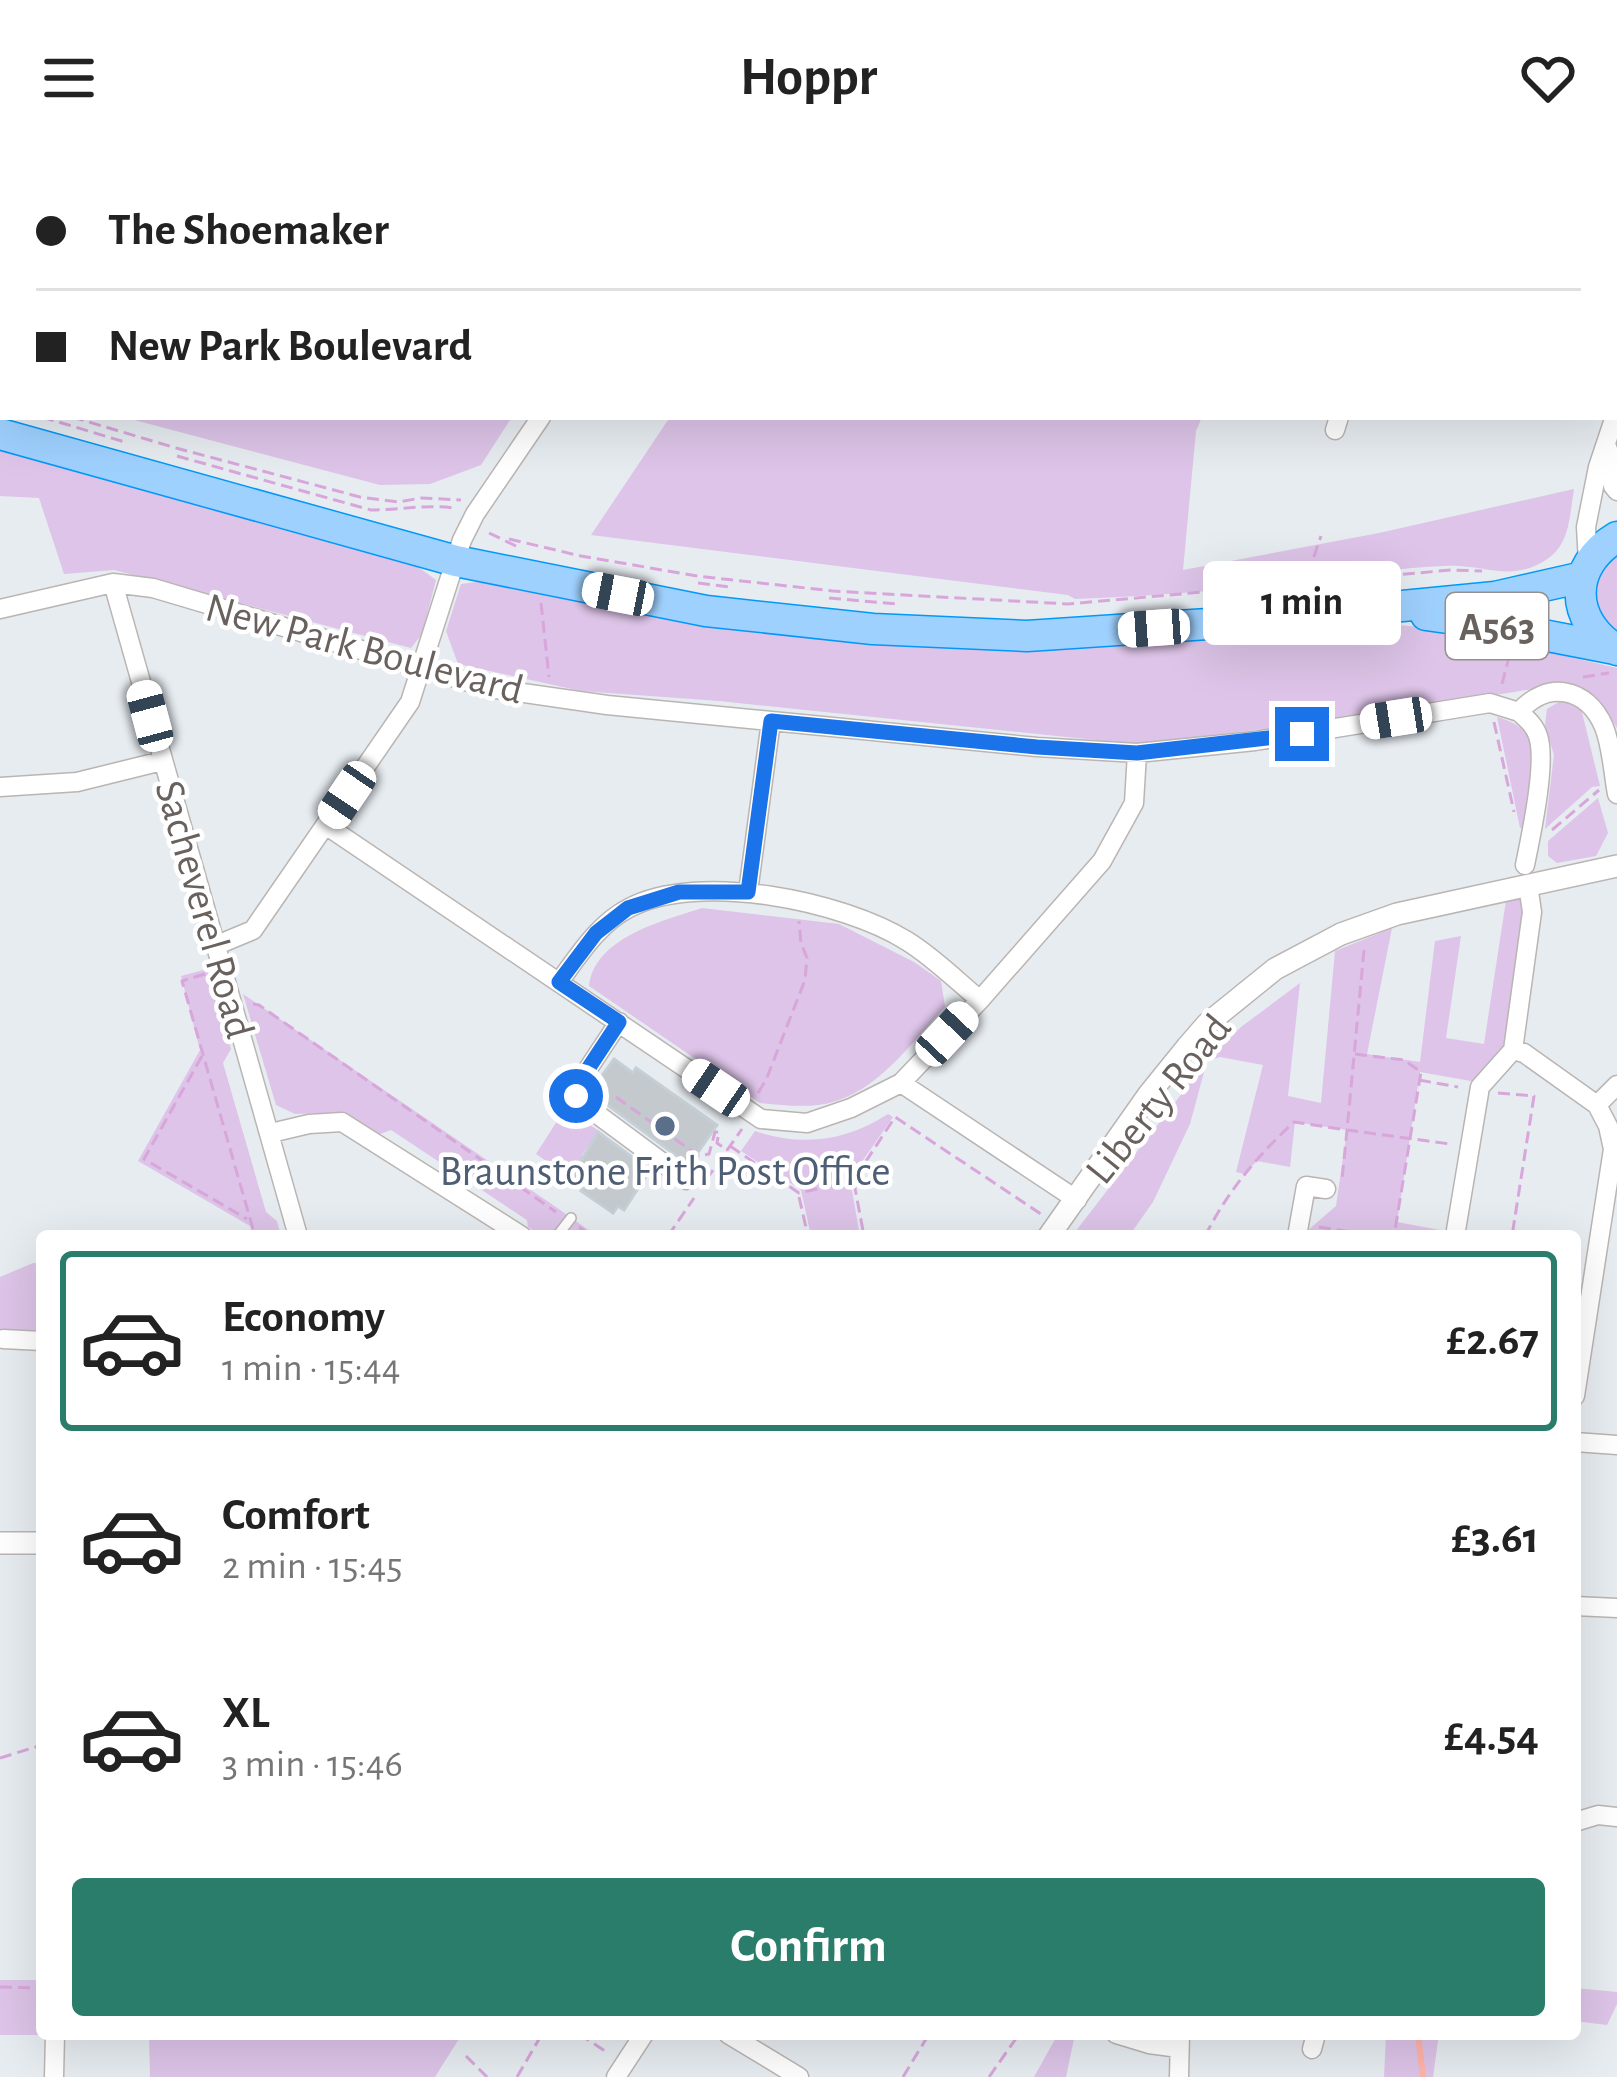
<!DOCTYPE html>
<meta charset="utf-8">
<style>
:root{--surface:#fff;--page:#f2f2f2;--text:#222;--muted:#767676;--line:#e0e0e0;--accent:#297d6a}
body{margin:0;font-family:"Alegreya Sans",sans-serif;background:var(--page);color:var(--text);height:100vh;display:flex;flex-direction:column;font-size:45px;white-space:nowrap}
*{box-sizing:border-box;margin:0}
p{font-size:39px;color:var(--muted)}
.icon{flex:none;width:66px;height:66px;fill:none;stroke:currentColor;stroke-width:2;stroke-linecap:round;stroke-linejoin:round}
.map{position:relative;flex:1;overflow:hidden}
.drawer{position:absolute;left:36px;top:1074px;width:1545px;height:810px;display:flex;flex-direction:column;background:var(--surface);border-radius:12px;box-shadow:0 12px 48px #0002}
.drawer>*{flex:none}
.banner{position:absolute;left:0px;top:0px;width:1617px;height:264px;box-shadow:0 12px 48px #0002;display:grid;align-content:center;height:264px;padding:0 36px;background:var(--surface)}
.end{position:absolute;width:54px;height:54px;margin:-27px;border:15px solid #1a73e8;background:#fff;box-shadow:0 0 0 6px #fff}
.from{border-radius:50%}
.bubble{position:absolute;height:84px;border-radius:12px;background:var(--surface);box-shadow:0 12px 48px #0002;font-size:39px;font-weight:700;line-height:84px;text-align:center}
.car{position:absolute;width:36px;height:72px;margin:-36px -18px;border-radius:15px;box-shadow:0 0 9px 3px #0007;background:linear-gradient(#fff 24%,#345 0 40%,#fff 0 76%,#345 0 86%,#fff 0)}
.banner b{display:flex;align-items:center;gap:42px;height:114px;font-size:45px}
.banner b+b{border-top:3px solid var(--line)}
.banner i{width:30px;height:30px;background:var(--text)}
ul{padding:21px 0 0;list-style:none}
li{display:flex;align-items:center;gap:36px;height:180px;margin:0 24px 18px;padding:0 12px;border:6px solid transparent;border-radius:12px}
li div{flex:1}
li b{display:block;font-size:45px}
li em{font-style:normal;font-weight:700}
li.selected{border-color:var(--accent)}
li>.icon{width:108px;height:108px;stroke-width:1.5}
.primary-button{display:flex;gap:24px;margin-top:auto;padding:24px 36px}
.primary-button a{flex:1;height:138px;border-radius:12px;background:var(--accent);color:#fff;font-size:48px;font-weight:700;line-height:138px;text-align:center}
header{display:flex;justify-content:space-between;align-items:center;height:156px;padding:0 36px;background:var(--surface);font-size:54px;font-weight:700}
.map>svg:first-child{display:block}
.green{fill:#ddc4e8}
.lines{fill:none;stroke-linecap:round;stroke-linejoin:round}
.stream{stroke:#ffb4a9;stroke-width:6}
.building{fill:#c3c9cc;stroke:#c5cfd6;stroke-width:3}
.service-casing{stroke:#bab5b2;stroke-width:12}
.minor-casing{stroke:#bab5b2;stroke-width:21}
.tertiary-casing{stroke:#bab5b2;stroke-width:24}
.trunk-casing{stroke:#0099f8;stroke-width:33}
.path{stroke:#d8a6db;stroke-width:3;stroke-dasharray:12 6;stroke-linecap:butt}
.service{stroke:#fff;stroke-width:9}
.minor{stroke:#fff;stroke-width:18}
.tertiary{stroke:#fff;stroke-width:21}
.trunk{stroke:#9fd1ff;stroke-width:30}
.route{stroke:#1a73e8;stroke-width:15}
.service-dot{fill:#5c6f8a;stroke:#fff;stroke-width:4.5}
.labels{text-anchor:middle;stroke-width:9;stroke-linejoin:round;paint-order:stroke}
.shield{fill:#fff;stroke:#95908e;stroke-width:3}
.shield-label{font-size:39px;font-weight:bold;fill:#68615e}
.street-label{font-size:42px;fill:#68615e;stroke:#fff}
.service-label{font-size:42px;fill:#4e5e75;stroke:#fff}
</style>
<header><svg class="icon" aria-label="menu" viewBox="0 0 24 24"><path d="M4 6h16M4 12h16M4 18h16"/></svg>Hoppr<svg class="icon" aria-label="heart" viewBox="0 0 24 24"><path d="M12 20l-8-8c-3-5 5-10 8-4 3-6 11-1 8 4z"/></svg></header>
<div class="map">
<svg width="1617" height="1921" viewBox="0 0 1617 1921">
<rect width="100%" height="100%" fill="#e7ecf1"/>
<path class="green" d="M 0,0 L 692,0 L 690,3 L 3,3 L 3,204 L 0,203 Z
M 123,261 L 512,261 L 481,309 L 430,328 L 380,329 Z
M 670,261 L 1202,261 L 1196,275 L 1183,414 L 1379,377 L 1574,333 C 1570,357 1570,386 1550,401 C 1512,429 1485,407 1444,410 C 1391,412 1339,421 1287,427 C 1217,435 1145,440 1075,443 L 1068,439 L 591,379 Z
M 0,288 L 410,405 L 436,424 L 422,478 L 411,492 L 114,414 L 64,418 L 39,342 L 0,340 Z
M 1617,395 L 1617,479 L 1597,456 L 1594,425 Z
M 483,425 L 901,483 L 1113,489 L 1279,476 L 1368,466 L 1459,475 L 1617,512 L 1617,572 C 1595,535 1593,533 1551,530 L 1348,563 L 1135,588 L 719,545 L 581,535 L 458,508 L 446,475 L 461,428 Z
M 1562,544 L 1581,552 L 1600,630 L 1592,631 L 1545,673 L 1554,599 L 1545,569 L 1547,553 Z
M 1497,561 C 1512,565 1525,572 1532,586 L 1526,672 L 1520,672 Z
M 1598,642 L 1608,677 L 1596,700 L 1557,707 L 1548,700 L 1548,685 Z
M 1528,729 L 1513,894 L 1482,927 L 1420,916 L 1397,1066 L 1456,1077 L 1455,1080 L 1345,1080 L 1307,1075 L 1336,1050 L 1347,974 L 1295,966 L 1290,1011 L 1257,1005 L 1244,1018 L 1236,1016 L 1263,909 L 1220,901 L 1207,905 L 1190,968 L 1153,1046 L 1129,1080 L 1072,1080 L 1207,905 L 1241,871 L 1300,827 L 1288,940 L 1321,947 L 1335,795 L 1392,772 L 1367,898 L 1420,906 L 1435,785 L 1461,780 L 1446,882 L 1484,888 L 1507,738 Z
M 702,752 L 839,768 L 914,806 L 941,825 L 945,851 C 910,888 873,943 818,949 C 799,951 780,949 760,947 L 589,830 C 595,781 663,765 702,752 Z
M 207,813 L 231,893 L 223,907 L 266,1056 L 277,1065 L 281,1080 L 253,1080 L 250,1070 L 138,1005 L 200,894 L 181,820 Z
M 243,838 L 553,1049 L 597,1080 L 542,1080 L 528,1071 L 527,1064 L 391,974 L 380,978 L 356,964 L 330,957 L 295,958 L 276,949 Z
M 572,957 L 602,977 L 596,984 L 593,983 L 582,999 L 585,1002 L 571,1022 L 536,998 L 559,962 Z
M 888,958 L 893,961 L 850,1023 L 860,1080 L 811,1080 L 801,1034 L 741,995 L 755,975 C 803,991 846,985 888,958 Z
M 33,1107 L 42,1108 L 42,1185 L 4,1183 L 0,1193 L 0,1121 Z
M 0,1824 L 42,1824 L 42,1878 L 55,1879 L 0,1879 Z
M 1575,1832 L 1617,1836 L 1617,1848 L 1607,1869 L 1575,1865 Z
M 149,1878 L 462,1878 L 435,1921 L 150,1921 Z
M 1058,1878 L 1075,1878 L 1066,1921 L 1034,1921 Z
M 1386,1878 L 1439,1878 L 1433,1921 L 1384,1921 Z"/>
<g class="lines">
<path class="stream" d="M 1418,1878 L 1423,1921"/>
</g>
<path class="building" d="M 614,903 L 633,917 L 636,912 L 717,969 L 689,1009 L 590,936 Z
M 598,976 L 650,1014 L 624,1054 L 618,1050 L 613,1057 L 581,1035 L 584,1031 L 571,1022 Z"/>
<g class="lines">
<defs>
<path id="service" d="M 557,1080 L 571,1062"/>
<path id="minor" d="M 714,3 L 716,0
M 1204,3 L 1204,0
M 1614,228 L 1617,229
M 1335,274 L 1339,261
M 1608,293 L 1613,330 L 1617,335
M 1588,407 L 1586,371 L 1598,311 L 1617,254
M 113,427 L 298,1080
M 0,453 L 113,427 L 153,432 L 489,532 L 607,549 L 1037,591 L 1137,597 L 1255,585 L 1490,547 L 1519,556 C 1547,524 1587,531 1604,571 C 1612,591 1613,617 1617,638
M 1519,556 C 1527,563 1535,570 1538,580 C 1547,606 1531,679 1525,709
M 0,631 L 77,626 L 162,605
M 327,670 L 761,963 L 807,967 L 851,952 L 901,927 L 980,844 L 1102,705 L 1134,647 L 1137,597
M 748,736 L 771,565
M 217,789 L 253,774 L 410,546 L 462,384 L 475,358 L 541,261
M 559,826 C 579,799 598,768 629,752 C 698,715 843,745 907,785 C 933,801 956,824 980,844
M 619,866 L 576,931 L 578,944 L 686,1024
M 1513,894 L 1524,897 L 1597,949 L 1608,970 L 1613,993 L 1575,1240
M 901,927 L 1077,1044
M 1597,949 L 1617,929
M 271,977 L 309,968 L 342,966 L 522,1080
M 1297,1080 L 1306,1030 L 1326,1033
M 1455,1080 L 1480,931 L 1513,894 L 1532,756 L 1528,729
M 3,1183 L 42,1185
M 1575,1286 L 1617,1289
M 1575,1450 L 1617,1452
M 1575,1666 L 1598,1659 L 1617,1661
M 728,1878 L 799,1921
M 1116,1878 L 1149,1888 L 1179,1892
M 1312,1893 L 1316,1878
M 54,1921 L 55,1878
M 616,1921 L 644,1878
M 1179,1921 L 1180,1878"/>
<path id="tertiary" d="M 1049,1080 L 1149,938 L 1187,891 L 1207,868 L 1275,813 L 1341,778 L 1397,758 L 1617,710
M 0,1387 L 42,1387"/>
<path id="trunk" d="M 0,278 L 456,405 L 706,455 L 873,473 L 1027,480 L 1238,466 L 1495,441 L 1583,421
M 1617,381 C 1568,410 1569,465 1617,494
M 1426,459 L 1476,466 L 1615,493"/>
</defs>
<use href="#service" class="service-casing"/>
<use href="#minor" class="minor-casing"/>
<use href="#tertiary" class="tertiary-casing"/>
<use href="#trunk" class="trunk-casing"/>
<path class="path" d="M 1518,3 L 1520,0
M 0,240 L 3,241
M 0,249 L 3,249
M 42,261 L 128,287
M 72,261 L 176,292 L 360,341 L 398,346 L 421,342 L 461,344
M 177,300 L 371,354 C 399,354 427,348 454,352
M 489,377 L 518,391
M 509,383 L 581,400 L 697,420 L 833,435 L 1068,448 L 1451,414 L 1482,415
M 698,427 L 730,431
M 1302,435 L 1321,380
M 829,442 L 897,448
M 541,447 L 549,521
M 1583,521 L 1609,517
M 1502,528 L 1510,497
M 1494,566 L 1514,656
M 1552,674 L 1599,634
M 1364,794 L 1347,974 L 1450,988
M 205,818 L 182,825 L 255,1080
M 253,848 L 259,849 L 556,1056
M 1355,898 L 1404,904 L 1421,916 L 1394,1080
M 202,900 L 144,1003 L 247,1063
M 1419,924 L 1458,931
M 758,937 L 766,924 L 805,824 L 807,802 L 801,787 L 799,765
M 1498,937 L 1534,940 L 1512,1080
M 616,941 L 699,1000 L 709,998 L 715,976 L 719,976 L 717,987 L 727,994
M 730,990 L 799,1037 L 853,1025 L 895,961 L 1041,1058
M 706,1024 L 742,973
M 854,1027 L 864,1080
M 799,1041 L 808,1080
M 579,1071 L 591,1080
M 1319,1071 L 1379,1080
M 668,1080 L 694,1042
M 1205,1080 C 1228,1035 1257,1000 1294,966 L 1347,974 L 1342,1024
M 0,1602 L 42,1589
M 0,1831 L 42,1832
M 579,1878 L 608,1897
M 466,1900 L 487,1921
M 517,1921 L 542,1878
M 903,1921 L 929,1878
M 989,1921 L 1015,1884 L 1008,1878"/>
<use href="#service" class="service"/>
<use href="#minor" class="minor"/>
<use href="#tertiary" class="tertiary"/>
<use href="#trunk" class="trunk"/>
</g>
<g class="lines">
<path class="route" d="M 576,940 L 576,931 L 619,866 L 559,826 L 596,777 L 628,752 L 679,736 L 748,736 L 771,565 L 1037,591 L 1137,597 L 1302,578"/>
</g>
<circle class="service-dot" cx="665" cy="970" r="12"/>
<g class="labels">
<rect class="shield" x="1446" y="437" width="102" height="66" rx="9"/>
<g class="shield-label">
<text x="1497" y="484">A563</text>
</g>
<g class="street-label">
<text transform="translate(365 491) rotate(15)" y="15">New Park Boulevard</text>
<text transform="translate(206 753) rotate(74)" y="15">Sacheverel Road</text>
<text transform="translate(1157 942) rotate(-51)" y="15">Liberty Road</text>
</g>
<g class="service-label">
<text x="665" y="1029">Braunstone Frith Post Office</text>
</g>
</g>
</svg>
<i class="end from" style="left:576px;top:940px"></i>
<i class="end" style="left:1302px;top:578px"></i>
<div class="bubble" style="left:1203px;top:405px;width:198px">1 min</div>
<i class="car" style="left:618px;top:438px;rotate:281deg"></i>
<i class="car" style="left:1154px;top:472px;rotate:266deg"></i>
<i class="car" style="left:150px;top:560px;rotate:345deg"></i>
<i class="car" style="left:1396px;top:562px;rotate:261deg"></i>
<i class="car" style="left:347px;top:639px;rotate:214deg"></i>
<i class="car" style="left:947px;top:878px;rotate:43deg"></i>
<i class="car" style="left:716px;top:932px;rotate:304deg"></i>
<div class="banner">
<b><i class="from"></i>The Shoemaker</b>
<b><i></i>New Park Boulevard</b>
</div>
<section class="drawer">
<ul>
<li class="selected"><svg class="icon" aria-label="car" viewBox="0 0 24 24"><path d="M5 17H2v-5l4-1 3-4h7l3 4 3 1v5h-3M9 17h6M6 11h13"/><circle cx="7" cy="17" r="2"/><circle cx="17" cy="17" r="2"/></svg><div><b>Economy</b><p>1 min · 15:44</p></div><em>£2.67</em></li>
<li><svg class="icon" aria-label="car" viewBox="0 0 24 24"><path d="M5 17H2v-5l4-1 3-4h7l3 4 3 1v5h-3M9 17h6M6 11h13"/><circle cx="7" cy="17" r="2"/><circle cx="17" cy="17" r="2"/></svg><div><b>Comfort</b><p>2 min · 15:45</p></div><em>£3.61</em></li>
<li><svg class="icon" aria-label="car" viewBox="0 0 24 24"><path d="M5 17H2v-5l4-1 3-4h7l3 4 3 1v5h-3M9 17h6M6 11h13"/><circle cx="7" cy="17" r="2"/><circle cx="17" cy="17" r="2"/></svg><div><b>XL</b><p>3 min · 15:46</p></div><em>£4.54</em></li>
</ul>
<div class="primary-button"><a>Confirm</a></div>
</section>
</div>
